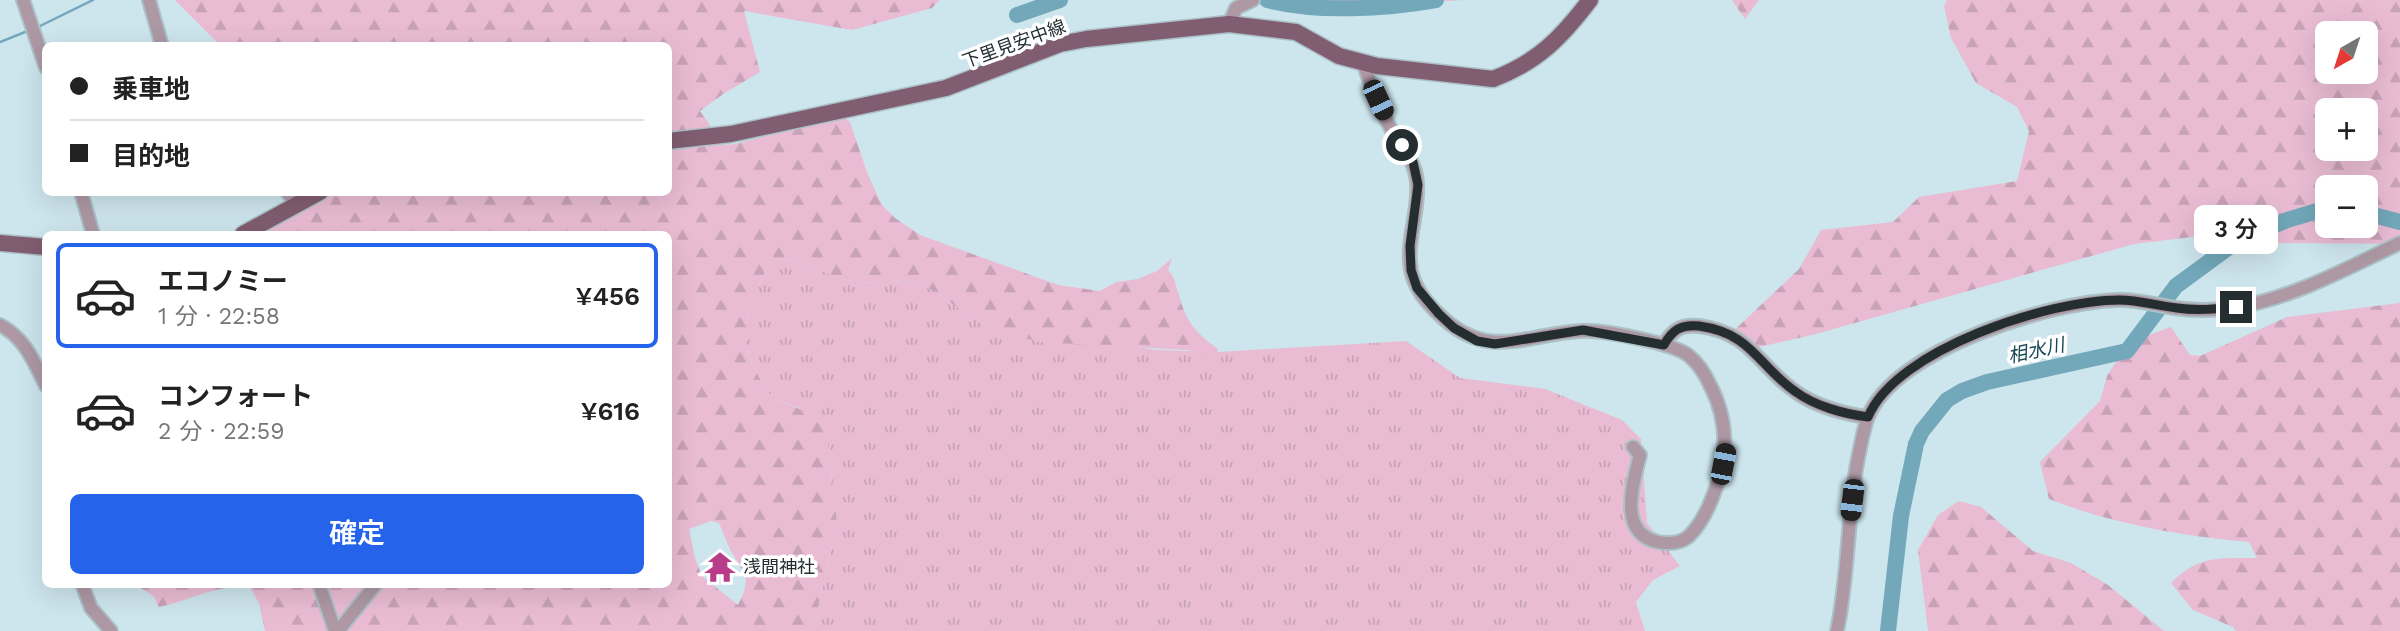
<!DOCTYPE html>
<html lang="ja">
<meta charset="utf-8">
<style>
:root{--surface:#fff;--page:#f6f6f6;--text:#222;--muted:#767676;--line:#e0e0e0;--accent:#2563eb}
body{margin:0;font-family:"Work Sans","Noto Sans JP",sans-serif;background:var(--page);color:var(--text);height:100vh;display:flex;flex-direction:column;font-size:26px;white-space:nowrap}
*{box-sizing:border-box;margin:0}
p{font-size:23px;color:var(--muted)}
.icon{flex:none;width:38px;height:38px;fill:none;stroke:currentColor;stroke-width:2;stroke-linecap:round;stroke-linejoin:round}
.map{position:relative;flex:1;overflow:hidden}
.details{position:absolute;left:42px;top:231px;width:630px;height:357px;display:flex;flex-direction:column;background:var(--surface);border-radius:10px;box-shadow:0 7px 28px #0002}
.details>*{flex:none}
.top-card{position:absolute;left:42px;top:42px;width:630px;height:154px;border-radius:10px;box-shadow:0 7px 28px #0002;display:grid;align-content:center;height:154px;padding:0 28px;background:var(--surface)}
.needle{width:46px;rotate:219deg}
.fabs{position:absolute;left:2315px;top:21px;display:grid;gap:14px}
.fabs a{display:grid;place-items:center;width:63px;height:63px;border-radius:10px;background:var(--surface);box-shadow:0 7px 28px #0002;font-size:35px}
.end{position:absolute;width:32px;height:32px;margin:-16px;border:9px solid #242e31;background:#fff;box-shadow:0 0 0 4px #fff}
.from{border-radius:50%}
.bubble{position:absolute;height:49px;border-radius:10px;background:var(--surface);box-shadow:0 7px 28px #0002;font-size:23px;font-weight:600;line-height:49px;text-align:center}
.car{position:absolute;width:21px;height:42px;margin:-21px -10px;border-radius:9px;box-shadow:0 0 5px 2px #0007;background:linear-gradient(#222 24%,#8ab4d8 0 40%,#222 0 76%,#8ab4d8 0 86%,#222 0)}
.top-card b{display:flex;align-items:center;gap:24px;height:66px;font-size:26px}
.top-card b+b{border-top:2px solid var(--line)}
.top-card i{width:18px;height:18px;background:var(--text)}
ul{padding:12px 0 0;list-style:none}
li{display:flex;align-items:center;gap:21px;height:105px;margin:0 14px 10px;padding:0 14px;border:4px solid transparent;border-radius:10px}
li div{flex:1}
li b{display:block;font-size:26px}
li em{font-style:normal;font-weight:600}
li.selected{border-color:var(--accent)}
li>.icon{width:63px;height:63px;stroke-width:1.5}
.button{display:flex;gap:14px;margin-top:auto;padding:14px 28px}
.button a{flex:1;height:80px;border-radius:10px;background:var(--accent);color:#fff;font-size:28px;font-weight:600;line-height:80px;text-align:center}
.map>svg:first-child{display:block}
.grass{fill:url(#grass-tufts)}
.forest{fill:url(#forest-firs);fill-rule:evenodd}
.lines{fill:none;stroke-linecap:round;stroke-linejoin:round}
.stream{stroke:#72a8ba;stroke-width:2.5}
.river{stroke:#72a8ba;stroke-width:16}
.minor-casing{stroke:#abc0c7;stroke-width:16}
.major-casing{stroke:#abc0c7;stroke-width:19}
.minor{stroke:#ad98a3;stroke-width:12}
.major{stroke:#805d70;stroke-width:16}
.route{stroke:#242e31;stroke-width:9}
.labels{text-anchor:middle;stroke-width:7;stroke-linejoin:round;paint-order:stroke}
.street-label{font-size:18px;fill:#242e31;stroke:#fff}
.poi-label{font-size:18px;fill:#242e31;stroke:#fff;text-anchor:start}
.water-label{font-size:19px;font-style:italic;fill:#194957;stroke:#fff}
</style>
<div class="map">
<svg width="2400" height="631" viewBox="0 0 2400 631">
<defs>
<pattern id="grass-tufts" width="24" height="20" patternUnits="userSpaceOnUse" patternTransform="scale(1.75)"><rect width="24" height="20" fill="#e9bcd3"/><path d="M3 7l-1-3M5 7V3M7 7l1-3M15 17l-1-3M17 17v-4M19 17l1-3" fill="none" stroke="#c8a2b6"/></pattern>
<pattern id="forest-firs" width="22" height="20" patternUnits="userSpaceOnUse" patternTransform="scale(1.75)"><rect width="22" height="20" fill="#e9bcd3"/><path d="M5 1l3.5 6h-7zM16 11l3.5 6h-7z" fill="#c8a2b6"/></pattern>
</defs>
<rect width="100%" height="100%" fill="#cde5ed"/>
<path class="grass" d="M 783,258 L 855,283 L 912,281 L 932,290 L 985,326 L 1157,350 L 1217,352 L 1406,341 L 1460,378 L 1545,389 L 1622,420 L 1641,439 L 1647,523 L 1680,566 L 1653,580 L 1636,602 L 1645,631 L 813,631 L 837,523 L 828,445 L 824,428 L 799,408 L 777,400 L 766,391 L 748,355 L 745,337 L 748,309 L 767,267 L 774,260 Z"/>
<path class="forest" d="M 175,0 L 940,0 L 932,8 L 852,30 L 744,11 L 760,72 L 723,94 L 700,111 L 714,131 L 669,136 L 668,46 L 220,45 Z
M 1330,0 L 1464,0 L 1432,2 L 1385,10 L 1337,7 Z
M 1732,0 L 1759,0 L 1745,19 Z
M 1947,0 L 2400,0 L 2400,244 L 2276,243 L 2216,234 L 2134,244 L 1816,334 L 1759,347 L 1724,340 L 1799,269 L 1821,230 L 1893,222 L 1919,197 L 2017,181 L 2029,131 L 2017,107 L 1976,83 L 1951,38 L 1944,6 ZM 2328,33 L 2366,33 L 2366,72 L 2328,72 ZM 2328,110 L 2366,110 L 2366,149 L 2328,149 ZM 2328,187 L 2366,187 L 2366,226 L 2328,226 Z
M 843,117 L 850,122 L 868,175 L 882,205 L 895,218 L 920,235 L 1058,285 L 1100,291 L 1116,282 L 1138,279 L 1157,271 L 1172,258 L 1168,270 C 1176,278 1175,285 1179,295 C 1186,322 1196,333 1218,349 L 1217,355 L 1186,350 L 1039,342 L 985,326 L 932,290 L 912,281 L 855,283 L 783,258 L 775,260 L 767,267 L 748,309 L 745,337 L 748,355 L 766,391 L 777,400 L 807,412 L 816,420 L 824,428 L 828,445 L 837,523 L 813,631 L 338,631 L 324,585 L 668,584 L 668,234 L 257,234 L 310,203 L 337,193 L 668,192 L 669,149 L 735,144 ZM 711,521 L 719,523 C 723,532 726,541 730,549 C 744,574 753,576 738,605 L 702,576 L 695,558 L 689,529 Z
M 2400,303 L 2400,631 L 2236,631 L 2233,627 L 2193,610 L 2171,583 C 2198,555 2220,558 2257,558 L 2249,542 C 2182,536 2112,524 2049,499 L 2040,462 L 2100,401 L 2107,376 L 2124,349 L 2147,336 L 2171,327 L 2190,355 L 2200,356 L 2287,317 Z
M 1959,501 L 1981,507 L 2033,551 L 2071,563 L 2108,585 L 2164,631 L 1928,631 L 1918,550 L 1938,515 Z
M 136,585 L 316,585 L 331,631 L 265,631 L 259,603 L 249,586 C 218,585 190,600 159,607 L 153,596 Z"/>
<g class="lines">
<path class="stream" d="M 36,28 L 93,0
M 0,42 L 30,30"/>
<path class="river" d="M 1267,0 C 1318,13 1385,9 1436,0
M 1017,15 L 1060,0
M 2366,213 L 2400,222
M 1888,631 L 1901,516 L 1916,444 L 1922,431 L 1947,400 L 1962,391 L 1987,382 L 2127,351 L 2176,286 L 2236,242 L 2287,220 L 2317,211 L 2328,210"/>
<defs>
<path id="minor" d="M 23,0 L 46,68
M 149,0 L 162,46
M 1229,24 L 1236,8 L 1253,0
M 1363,63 C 1371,85 1379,106 1390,127 C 1400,148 1415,157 1417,183 C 1420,217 1399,254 1417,287 C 1423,299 1435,311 1444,319 C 1490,360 1527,334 1580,331 C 1600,329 1671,343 1688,355 C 1697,362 1705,374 1710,385 C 1730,423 1728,462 1711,501 C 1706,513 1698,528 1688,537 C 1679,544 1669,544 1658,542 C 1617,533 1633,483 1640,455 L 1633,447
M 81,192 L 93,234
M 287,192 L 296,204
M 0,325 C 25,338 34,362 46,386
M 1664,345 C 1672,330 1681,324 1699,326 C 1752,333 1758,366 1796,392 C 1815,406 1844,414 1868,417
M 82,584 L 91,608 L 111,631
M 319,584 L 335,631
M 338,631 L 376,584
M 1837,631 C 1849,574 1847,515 1858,458 C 1861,445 1863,430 1868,417 C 1895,349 2050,302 2117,300 C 2137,299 2156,305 2175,308 C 2195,311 2218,310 2238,307 C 2295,297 2348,268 2400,243"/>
<path id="major" d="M 668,141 L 731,134 L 946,88 L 1060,44 L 1086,39 L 1229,24 L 1296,32 L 1339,56 L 1377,66 L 1493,79 C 1538,62 1562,37 1590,0
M 243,234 L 320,192
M 0,243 L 46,247"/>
</defs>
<use href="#minor" class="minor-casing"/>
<use href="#major" class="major-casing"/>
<use href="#minor" class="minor"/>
<use href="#major" class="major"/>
</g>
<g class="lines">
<path class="route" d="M 1402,145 L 1413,162 L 1418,185 L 1410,246 L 1411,270 L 1417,288 L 1439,314 L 1454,328 L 1477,341 L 1495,344 L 1583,330 L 1664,345 C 1672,330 1681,324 1699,326 C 1752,333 1758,366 1796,392 C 1815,406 1844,414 1868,417 C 1896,349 2050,300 2119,300 C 2139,300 2158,306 2177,308 C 2197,311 2217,309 2236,307"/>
</g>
<defs>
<symbol id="temple-bare" viewBox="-9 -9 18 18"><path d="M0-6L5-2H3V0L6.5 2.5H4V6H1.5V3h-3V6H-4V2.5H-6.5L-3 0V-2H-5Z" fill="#b93c8b" stroke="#fff" stroke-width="2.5" paint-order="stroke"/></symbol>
</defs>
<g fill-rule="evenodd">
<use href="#temple-bare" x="698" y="545" width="44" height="44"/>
</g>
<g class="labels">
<g class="street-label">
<text transform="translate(1014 44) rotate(-20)" y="6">下里見安中線</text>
</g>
<g class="poi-label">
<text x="743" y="573">浅間神社</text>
</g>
<g class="water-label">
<text transform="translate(2036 350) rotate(-12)" y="7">相水川</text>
</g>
</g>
</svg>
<div class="fabs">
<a><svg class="needle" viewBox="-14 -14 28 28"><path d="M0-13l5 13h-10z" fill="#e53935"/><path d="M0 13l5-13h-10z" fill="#767676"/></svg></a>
<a>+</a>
<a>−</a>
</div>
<i class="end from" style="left:1402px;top:145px"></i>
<i class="end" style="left:2236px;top:307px"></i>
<div class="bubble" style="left:2194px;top:205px;width:84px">3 分</div>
<i class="car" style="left:1378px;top:100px;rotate:155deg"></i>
<i class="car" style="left:1723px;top:464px;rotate:11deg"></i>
<i class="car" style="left:1852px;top:500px;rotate:187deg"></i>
<div class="top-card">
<b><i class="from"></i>乗車地</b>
<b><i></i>目的地</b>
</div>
<section class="details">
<ul>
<li class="selected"><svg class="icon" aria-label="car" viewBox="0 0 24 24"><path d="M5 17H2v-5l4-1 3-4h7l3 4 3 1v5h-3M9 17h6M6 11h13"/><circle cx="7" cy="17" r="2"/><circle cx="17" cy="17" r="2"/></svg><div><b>エコノミー</b><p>1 分 · 22:58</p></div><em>¥456</em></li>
<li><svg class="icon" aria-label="car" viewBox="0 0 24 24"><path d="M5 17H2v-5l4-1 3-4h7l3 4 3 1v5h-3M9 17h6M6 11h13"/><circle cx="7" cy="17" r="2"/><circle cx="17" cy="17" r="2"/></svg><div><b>コンフォート</b><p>2 分 · 22:59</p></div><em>¥616</em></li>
</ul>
<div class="button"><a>確定</a></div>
</section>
</div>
